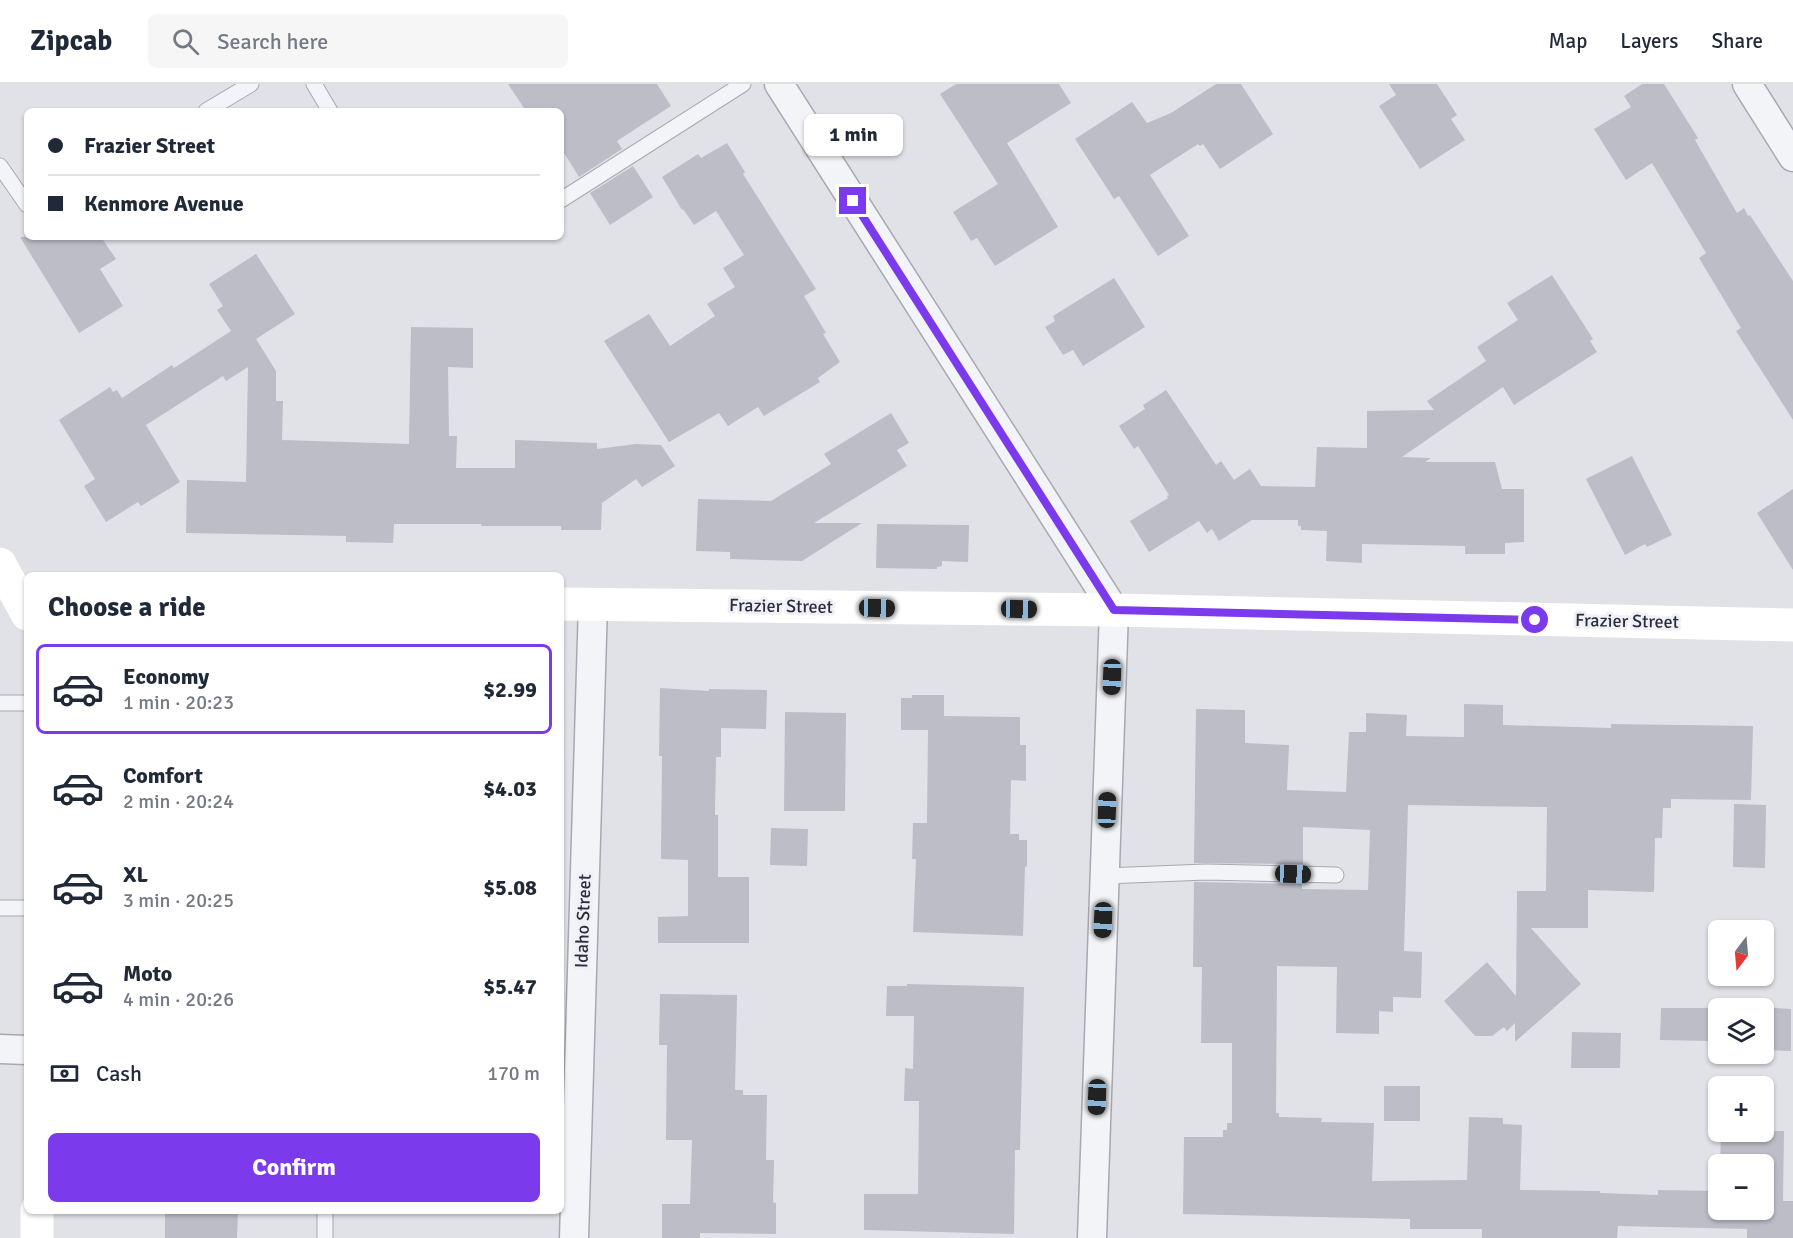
<!DOCTYPE html>
<meta charset="utf-8">
<style>
:root{--surface:#fff;--page:#f6f6f7;--text:#1f2937;--muted:#747a83;--line:#e0e1e3;--accent:#7c3aed}
body{margin:0;font-family:Signika,sans-serif;background:var(--page);color:var(--text);height:100vh;display:flex;flex-direction:column;font-size:22px;white-space:nowrap}
*{box-sizing:border-box;margin:0}
p{font-size:20px;color:var(--muted)}
.icon{flex:none;width:33px;height:33px;fill:none;stroke:currentColor;stroke-width:2;stroke-linecap:round;stroke-linejoin:round}
.map{position:relative;flex:1;overflow:hidden}
.sheet{position:absolute;left:24px;top:488px;width:540px;height:642px;display:flex;flex-direction:column;background:var(--surface);border-radius:9px;box-shadow:0 2px 4px #0004}
.sheet>*{flex:none}
.top-card{position:absolute;left:24px;top:24px;width:540px;height:132px;border-radius:9px;box-shadow:0 2px 4px #0004;display:grid;align-content:center;height:132px;padding:0 24px;background:var(--surface)}
.needle{width:39px;rotate:196deg}
.buttons{position:absolute;left:1708px;top:836px;display:grid;gap:12px}
.buttons a{display:grid;place-items:center;width:66px;height:66px;border-radius:9px;background:var(--surface);box-shadow:0 2px 4px #0004;font-size:30px}
.end{position:absolute;width:27px;height:27px;margin:-14px;border:8px solid #7c3aed;background:#fff;box-shadow:0 0 0 3px #fff}
.from{border-radius:50%}
.bubble{position:absolute;height:42px;border-radius:9px;background:var(--surface);box-shadow:0 2px 4px #0004;font-size:20px;font-weight:700;line-height:42px;text-align:center}
.car{position:absolute;width:18px;height:36px;margin:-18px -9px;border-radius:8px;box-shadow:0 0 4px 2px #0007;background:linear-gradient(#222 24%,#8ab4d8 0 40%,#222 0 76%,#8ab4d8 0 86%,#222 0)}
.top-card b{display:flex;align-items:center;gap:21px;height:57px;font-size:22px}
.top-card b+b{border-top:2px solid var(--line)}
.top-card i{width:15px;height:15px;background:var(--text)}
ul{padding:0;list-style:none}
li{display:flex;align-items:center;gap:18px;height:90px;margin:0 12px 9px;padding:0 12px;border:3px solid transparent;border-radius:9px}
li div{flex:1}
li b{display:block;font-size:22px}
li em{font-style:normal;font-weight:700}
li.selected{border-color:var(--accent)}
li>.icon{width:54px;height:54px;stroke-width:1.5}
h2{padding:0 24px;font-size:27px;line-height:72px}
.pay{display:flex;align-items:center;gap:15px;height:66px;padding:0 24px;font-size:22px}
.pay p{margin-inline-start:auto}
.action{display:flex;gap:12px;margin-top:auto;padding:12px 24px}
.action a{flex:1;height:69px;border-radius:9px;background:var(--accent);color:#fff;font-size:24px;font-weight:700;line-height:69px;text-align:center}
header{display:flex;align-items:center;gap:36px;box-sizing:border-box;height:84px;padding:0 30px;background:var(--surface);border-bottom:2px solid var(--line)}
header strong{font-size:28px}
nav{display:flex;gap:33px;margin-inline-start:auto;font-size:21px}
.search{width:420px;height:54px;background:var(--page);display:flex;align-items:center;gap:15px;box-sizing:border-box;padding:0 21px;border-radius:9px;color:var(--muted);font-size:22px}
.map>svg:first-child{display:block}
.building{fill:#bcbdc7}
.lines{fill:none;stroke-linecap:round;stroke-linejoin:round}
.lane-casing{stroke:#a7a8b2;stroke-width:17}
.street-casing{stroke:#a7a8b2;stroke-width:31}
.lane{stroke:#f3f4f7;stroke-width:15}
.street{stroke:#f3f4f7;stroke-width:28}
.secondary{stroke:#fff;stroke-width:33}
.route{stroke:#7c3aed;stroke-width:8}
.labels{text-anchor:middle;stroke-width:6;stroke-linejoin:round;paint-order:stroke}
.street-label{font-size:18px;fill:#2b2d3e;stroke:#f0f1f6}
</style>
<header>
<strong>Zipcab</strong>
<div class="search"><svg class="icon" aria-label="search" viewBox="0 0 24 24"><circle cx="10" cy="10" r="6"/><path d="M15 15l6 6"/></svg>Search here</div>
<nav><a>Map</a><a>Layers</a><a>Share</a></nav>
</header>
<div class="map">
<svg width="1793" height="1154" viewBox="0 0 1793 1154">
<rect width="100%" height="100%" fill="#e1e2e8"/>
<path class="building" d="M 508,0 L 657,0 L 671,22 L 617,57 L 622,65 L 579,93 L 561,64 L 561,27 L 526,27 Z
M 956,0 L 1059,0 L 1071,19 L 1007,59 L 1058,143 L 995,182 L 977,154 L 971,157 L 953,128 L 998,100 L 940,10 Z
M 1216,0 L 1241,0 L 1273,50 L 1220,85 L 1203,60 L 1200,62 L 1198,60 L 1150,91 L 1189,152 L 1158,172 L 1119,112 L 1114,115 L 1075,55 L 1132,18 L 1147,39 L 1171,29 Z
M 1389,0 L 1437,0 L 1457,31 L 1451,35 L 1465,56 L 1420,85 L 1379,22 L 1396,11 Z
M 1642,0 L 1664,0 L 1698,54 L 1695,56 L 1737,129 L 1744,124 L 1748,132 L 1750,131 L 1793,197 L 1793,336 L 1736,247 L 1741,244 L 1699,174 L 1706,169 L 1652,79 L 1626,96 L 1594,45 L 1631,23 L 1624,12 Z
M 727,59 L 745,88 L 743,90 L 816,205 L 804,212 L 826,249 L 823,250 L 840,278 L 818,294 L 820,298 L 764,332 L 758,323 L 728,342 L 719,329 L 669,358 L 604,257 L 649,230 L 670,262 L 715,232 L 707,220 L 735,203 L 723,184 L 744,171 L 716,127 L 694,141 L 683,125 L 682,126 L 662,93 L 698,70 L 701,74 Z
M 633,82 L 653,113 L 610,141 L 590,109 Z
M 20,153 L 101,153 L 116,175 L 100,185 L 123,222 L 79,249 Z
M 256,170 L 295,230 L 256,255 L 276,287 L 276,317 L 283,317 L 282,356 L 409,360 L 411,243 L 473,244 L 473,284 L 448,283 L 449,352 L 457,352 L 456,384 L 515,384 L 515,356 L 597,359 L 597,365 L 636,360 L 661,361 L 675,382 L 642,403 L 636,395 L 602,419 L 601,446 L 561,446 L 561,442 L 481,442 L 481,440 L 394,440 L 393,459 L 346,458 L 346,452 L 186,449 L 187,396 L 246,398 L 248,283 L 226,297 L 223,292 L 146,341 L 180,398 L 141,422 L 138,418 L 106,438 L 84,402 L 95,395 L 59,336 L 110,303 L 113,308 L 117,306 L 122,314 L 172,281 L 174,284 L 231,247 L 217,226 L 223,222 L 209,200 Z
M 1552,191 L 1593,255 L 1590,257 L 1597,268 L 1514,321 L 1503,303 L 1402,373 L 1431,374 L 1425,378 L 1495,378 L 1502,405 L 1524,405 L 1524,458 L 1505,459 L 1505,470 L 1465,470 L 1465,462 L 1362,460 L 1362,479 L 1326,477 L 1327,447 L 1301,446 L 1301,442 L 1298,442 L 1298,436 L 1252,436 L 1219,457 L 1212,445 L 1207,449 L 1199,437 L 1149,468 L 1130,437 L 1168,414 L 1167,412 L 1169,411 L 1138,362 L 1134,365 L 1119,342 L 1145,325 L 1143,321 L 1166,306 L 1216,381 L 1221,377 L 1234,396 L 1250,385 L 1261,402 L 1315,403 L 1317,363 L 1367,364 L 1367,327 L 1434,326 L 1427,317 L 1486,277 L 1477,263 L 1518,236 L 1507,219 Z
M 1114,194 L 1145,243 L 1083,282 L 1073,266 L 1063,271 L 1045,243 L 1055,237 L 1053,232 Z
M 891,329 L 909,359 L 897,366 L 907,382 L 814,439 L 862,439 L 802,477 L 730,475 L 730,468 L 696,467 L 698,415 L 771,417 L 831,380 L 824,370 Z
M 1632,372 L 1672,451 L 1647,463 L 1645,460 L 1625,471 L 1586,395 Z
M 1793,405 L 1793,486 L 1757,429 Z
M 877,440 L 969,441 L 968,478 L 942,477 L 942,482 L 937,483 L 937,485 L 876,484 Z
M 660,604 L 709,607 L 709,605 L 767,606 L 766,645 L 721,644 L 721,673 L 716,673 L 715,731 L 718,731 L 718,793 L 749,793 L 749,859 L 658,859 L 658,833 L 688,832 L 688,776 L 661,775 L 662,672 L 659,672 Z
M 912,611 L 944,611 L 944,632 L 1020,633 L 1020,661 L 1026,661 L 1026,697 L 1011,696 L 1010,750 L 1019,750 L 1019,756 L 1027,756 L 1027,782 L 1025,783 L 1023,852 L 913,848 L 916,775 L 912,775 L 913,739 L 927,739 L 928,646 L 901,646 L 901,614 L 912,614 Z
M 1464,620 L 1503,621 L 1503,641 L 1611,644 L 1611,640 L 1753,642 L 1751,716 L 1671,715 L 1671,724 L 1663,724 L 1662,754 L 1655,754 L 1654,808 L 1588,806 L 1588,844 L 1531,844 L 1581,900 L 1515,958 L 1515,939 L 1507,947 L 1504,943 L 1492,952 L 1475,952 L 1444,917 L 1487,878 L 1516,912 L 1517,807 L 1546,807 L 1547,723 L 1408,721 L 1404,867 L 1422,868 L 1421,914 L 1393,913 L 1393,928 L 1379,927 L 1379,950 L 1336,949 L 1337,883 L 1277,882 L 1276,1029 L 1279,1029 L 1279,1033 L 1322,1034 L 1321,1038 L 1374,1039 L 1372,1097 L 1467,1096 L 1469,1033 L 1503,1034 L 1503,1040 L 1522,1041 L 1520,1106 L 1600,1107 L 1600,1109 L 1658,1111 L 1658,1106 L 1719,1107 L 1719,1125 L 1764,1125 L 1764,1080 L 1720,1080 L 1721,1051 L 1733,1050 L 1733,1047 L 1784,1047 L 1783,1117 L 1793,1117 L 1793,1154 L 1747,1154 L 1747,1145 L 1618,1142 L 1617,1154 L 1482,1154 L 1482,1145 L 1410,1145 L 1410,1135 L 1183,1130 L 1184,1053 L 1223,1053 L 1223,1046 L 1227,1046 L 1227,1039 L 1232,1039 L 1232,959 L 1201,959 L 1202,883 L 1193,883 L 1194,798 L 1302,800 L 1302,805 L 1368,806 L 1370,746 L 1303,743 L 1303,780 L 1194,779 L 1196,625 L 1245,626 L 1245,659 L 1289,661 L 1287,706 L 1346,708 L 1349,648 L 1366,648 L 1366,629 L 1407,631 L 1406,652 L 1464,653 Z
M 785,628 L 846,629 L 845,727 L 784,727 Z
M 1734,720 L 1766,721 L 1765,784 L 1733,783 Z
M 771,744 L 808,745 L 807,782 L 770,781 Z
M 907,900 L 1024,903 L 1020,1066 L 1015,1066 L 1014,1150 L 864,1146 L 864,1110 L 918,1110 L 919,1017 L 904,1017 L 905,984 L 913,985 L 914,932 L 886,932 L 887,902 L 907,902 Z
M 660,910 L 737,911 L 735,1006 L 743,1006 L 743,1011 L 767,1011 L 766,1076 L 774,1076 L 773,1118 L 776,1119 L 776,1150 L 700,1149 L 700,1154 L 662,1154 L 662,1120 L 690,1120 L 692,1056 L 666,1056 L 667,961 L 659,961 Z
M 1759,923 L 1791,925 L 1791,967 L 1764,966 L 1764,924 Z
M 1661,924 L 1723,924 L 1719,924 L 1719,965 L 1708,965 L 1708,957 L 1660,956 Z
M 1572,948 L 1621,949 L 1620,984 L 1571,984 Z
M 1384,1002 L 1420,1002 L 1420,1037 L 1384,1037 Z
M 165,1126 L 238,1126 L 237,1154 L 165,1154 Z"/>
<g class="lines">
<defs>
<path id="lane" d="M 314,0 L 330,27
M 206,27 L 251,0
M 0,82 L 27,121
M 561,116 L 743,0
M 0,619 L 27,619
M 1105,792 L 1206,788 L 1336,791
M 0,824 L 27,824
M 325,1154 L 325,1126"/>
<path id="street" d="M 779,0 L 1114,526 L 1092,1154
M 1747,0 L 1793,73
M 0,965 L 27,966
M 574,1154 L 593,520"/>
</defs>
<use href="#lane" class="lane-casing"/>
<use href="#street" class="street-casing"/>
<use href="#lane" class="lane"/>
<use href="#street" class="street"/>
<path class="secondary" d="M 0,480 L 27,530
M 561,520 L 1114,526 L 1793,541
M 37,1154 L 37,1126"/>
</g>
<g class="lines">
<path class="route" d="M 853,117 L 1114,526 L 1535,536"/>
</g>
<g class="labels">
<g class="street-label">
<text transform="translate(781 522) rotate(1)" y="6">Frazier Street</text>
<text transform="translate(1627 537) rotate(1)" y="6">Frazier Street</text>
<text transform="translate(583 837) rotate(-88)" y="6">Idaho Street</text>
</g>
</g>
</svg>
<div class="buttons">
<a><svg class="needle" viewBox="-14 -14 28 28"><path d="M0-13l5 13h-10z" fill="#e53935"/><path d="M0 13l5-13h-10z" fill="#747a83"/></svg></a>
<a><svg class="icon" aria-label="layers" viewBox="0 0 24 24"><path d="M12 4l9 5-9 5-9-5zM3 14l9 5 9-5"/></svg></a>
<a>+</a>
<a>−</a>
</div>
<i class="end from" style="left:1535px;top:536px"></i>
<i class="end" style="left:853px;top:117px"></i>
<div class="bubble" style="left:804px;top:30px;width:99px">1 min</div>
<i class="car" style="left:877px;top:524px;rotate:91deg"></i>
<i class="car" style="left:1019px;top:525px;rotate:91deg"></i>
<i class="car" style="left:1112px;top:593px;rotate:182deg"></i>
<i class="car" style="left:1107px;top:726px;rotate:2deg"></i>
<i class="car" style="left:1293px;top:790px;rotate:92deg"></i>
<i class="car" style="left:1103px;top:836px;rotate:182deg"></i>
<i class="car" style="left:1097px;top:1013px;rotate:182deg"></i>
<div class="top-card">
<b><i class="from"></i>Frazier Street</b>
<b><i></i>Kenmore Avenue</b>
</div>
<section class="sheet">
<h2>Choose a ride</h2>
<ul>
<li class="selected"><svg class="icon" aria-label="car" viewBox="0 0 24 24"><path d="M5 17H2v-5l4-1 3-4h7l3 4 3 1v5h-3M9 17h6M6 11h13"/><circle cx="7" cy="17" r="2"/><circle cx="17" cy="17" r="2"/></svg><div><b>Economy</b><p>1 min · 20:23</p></div><em>$2.99</em></li>
<li><svg class="icon" aria-label="car" viewBox="0 0 24 24"><path d="M5 17H2v-5l4-1 3-4h7l3 4 3 1v5h-3M9 17h6M6 11h13"/><circle cx="7" cy="17" r="2"/><circle cx="17" cy="17" r="2"/></svg><div><b>Comfort</b><p>2 min · 20:24</p></div><em>$4.03</em></li>
<li><svg class="icon" aria-label="car" viewBox="0 0 24 24"><path d="M5 17H2v-5l4-1 3-4h7l3 4 3 1v5h-3M9 17h6M6 11h13"/><circle cx="7" cy="17" r="2"/><circle cx="17" cy="17" r="2"/></svg><div><b>XL</b><p>3 min · 20:25</p></div><em>$5.08</em></li>
<li><svg class="icon" aria-label="car" viewBox="0 0 24 24"><path d="M5 17H2v-5l4-1 3-4h7l3 4 3 1v5h-3M9 17h6M6 11h13"/><circle cx="7" cy="17" r="2"/><circle cx="17" cy="17" r="2"/></svg><div><b>Moto</b><p>4 min · 20:26</p></div><em>$5.47</em></li>
</ul>
<div class="pay"><svg class="icon" aria-label="cash" viewBox="0 0 24 24"><path d="M3 7h18v10H3z"/><circle cx="12" cy="12" r="2"/></svg>Cash<p>170 m</p></div>
<div class="action"><a>Confirm</a></div>
</section>
</div>
